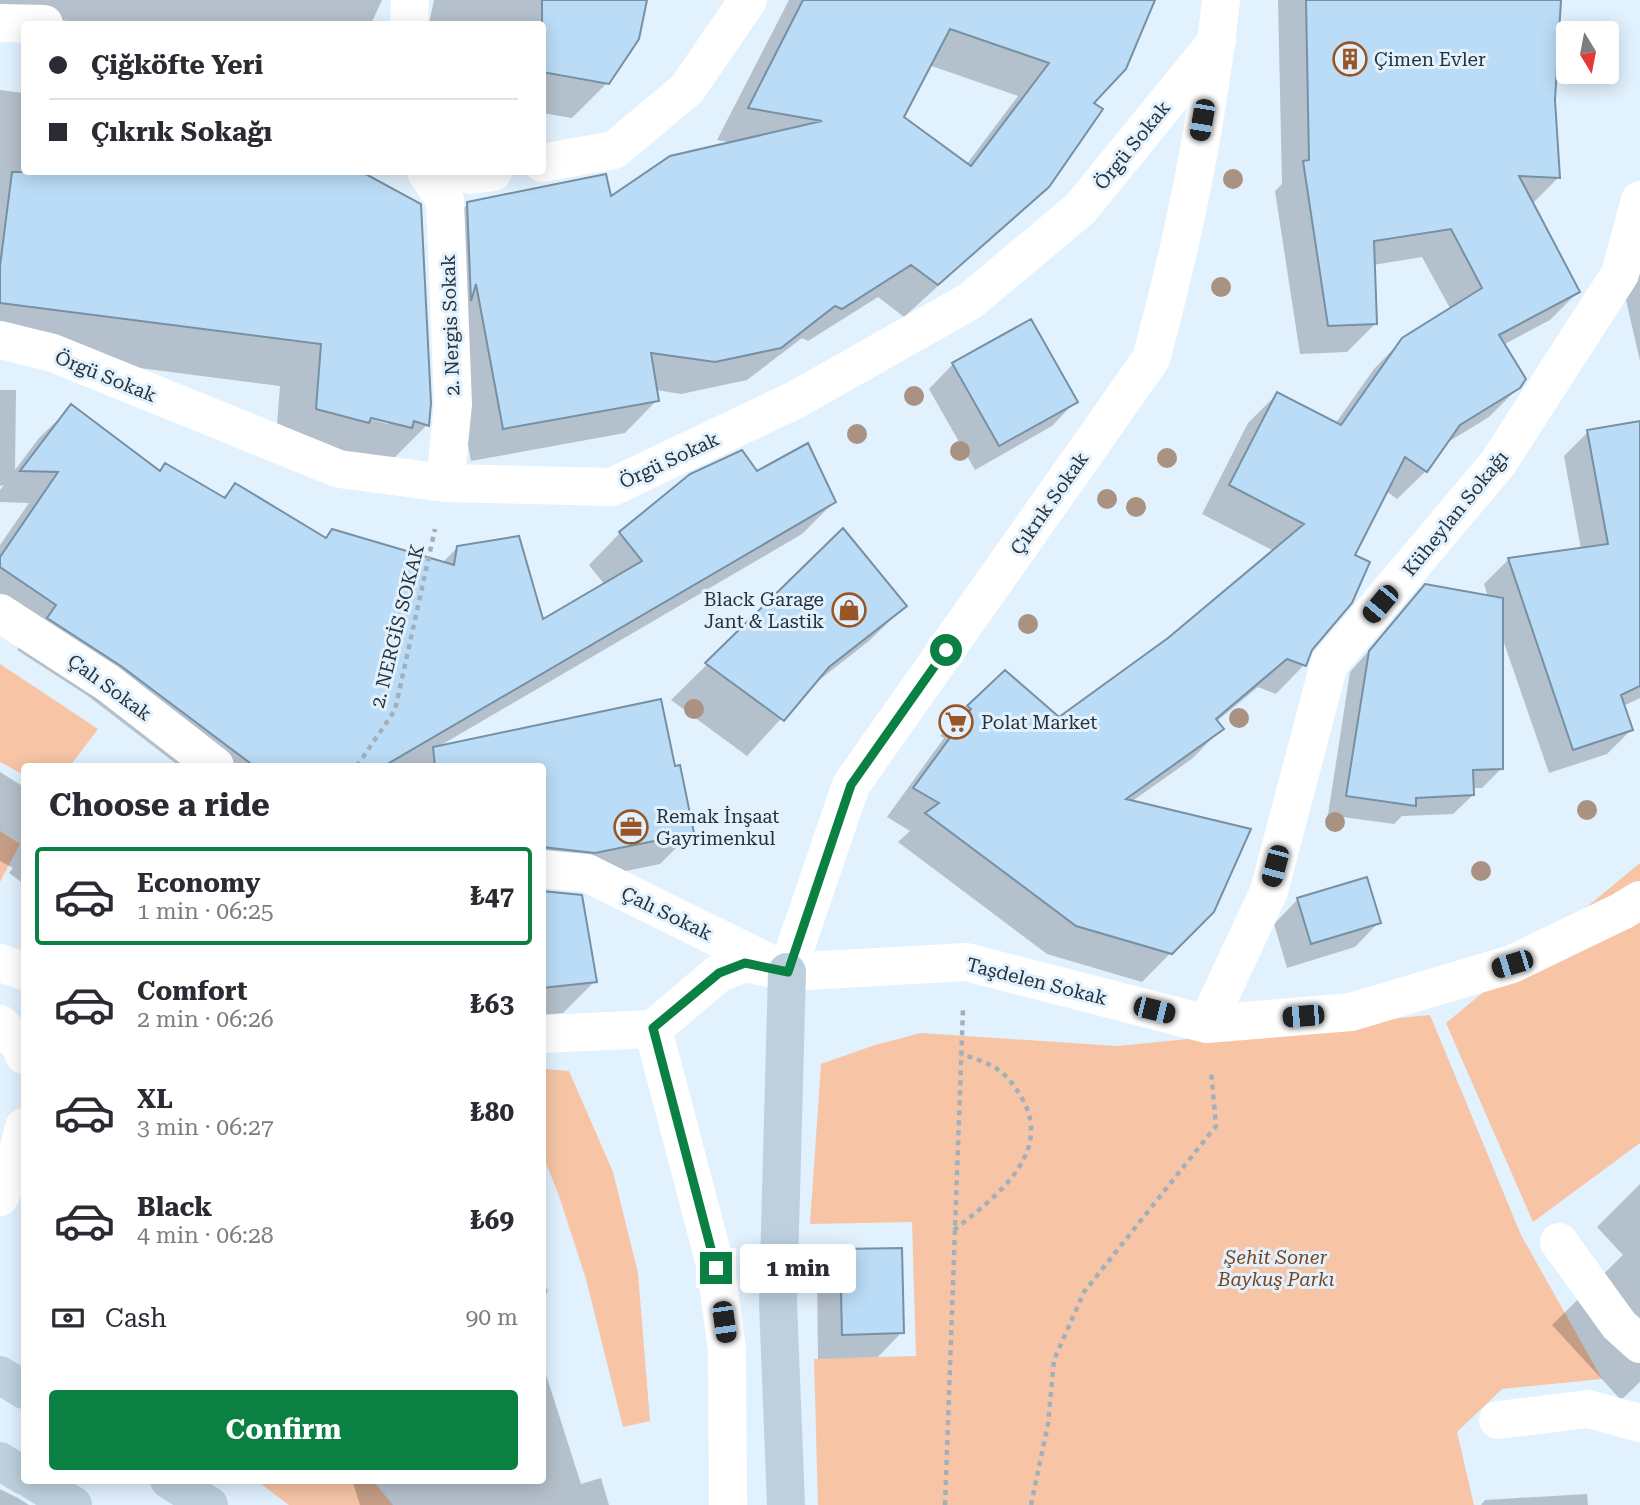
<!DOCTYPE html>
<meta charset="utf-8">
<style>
:root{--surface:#fff;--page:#f2f2f3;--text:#2b2b33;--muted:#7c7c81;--line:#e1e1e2;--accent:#0b8043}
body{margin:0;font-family:"Roboto Serif",serif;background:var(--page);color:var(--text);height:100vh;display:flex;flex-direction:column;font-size:26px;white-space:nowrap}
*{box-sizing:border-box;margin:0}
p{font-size:23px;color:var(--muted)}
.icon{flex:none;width:38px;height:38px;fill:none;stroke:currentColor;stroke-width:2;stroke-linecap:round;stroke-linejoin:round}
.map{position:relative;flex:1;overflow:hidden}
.details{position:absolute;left:21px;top:763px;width:525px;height:721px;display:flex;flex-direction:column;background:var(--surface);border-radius:7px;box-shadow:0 4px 18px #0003}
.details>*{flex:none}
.banner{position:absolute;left:21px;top:21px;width:525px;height:154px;border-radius:7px;box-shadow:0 4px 18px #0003;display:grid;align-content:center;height:154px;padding:0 28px;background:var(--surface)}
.needle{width:46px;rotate:170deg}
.buttons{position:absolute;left:1556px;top:21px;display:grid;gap:14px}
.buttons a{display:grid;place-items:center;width:63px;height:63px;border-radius:7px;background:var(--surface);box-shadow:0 4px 18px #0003;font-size:35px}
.end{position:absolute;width:32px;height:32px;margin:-16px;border:9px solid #0b8043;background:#fff;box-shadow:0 0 0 4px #fff}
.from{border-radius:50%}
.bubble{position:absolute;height:49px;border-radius:7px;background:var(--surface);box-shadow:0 4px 18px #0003;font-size:23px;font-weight:700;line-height:49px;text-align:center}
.car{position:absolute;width:21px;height:42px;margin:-21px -10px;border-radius:9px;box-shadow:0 0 5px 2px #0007;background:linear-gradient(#222 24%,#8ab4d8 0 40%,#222 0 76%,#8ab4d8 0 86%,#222 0)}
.banner b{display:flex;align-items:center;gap:24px;height:66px;font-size:26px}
.banner b+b{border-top:2px solid var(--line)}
.banner i{width:18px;height:18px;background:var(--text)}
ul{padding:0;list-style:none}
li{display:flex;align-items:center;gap:21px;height:98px;margin:0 14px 10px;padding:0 14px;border:4px solid transparent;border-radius:7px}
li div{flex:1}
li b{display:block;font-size:26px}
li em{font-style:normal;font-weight:700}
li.active{border-color:var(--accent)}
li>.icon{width:63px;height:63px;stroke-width:1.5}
h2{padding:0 28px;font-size:32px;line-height:84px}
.pay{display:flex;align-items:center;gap:18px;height:77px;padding:0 28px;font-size:26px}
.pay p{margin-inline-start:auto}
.cta{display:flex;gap:14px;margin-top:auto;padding:14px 28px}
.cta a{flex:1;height:80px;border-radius:7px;background:var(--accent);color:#fff;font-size:28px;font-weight:700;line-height:80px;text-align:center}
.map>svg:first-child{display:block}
.green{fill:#f7c5a6}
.shadow{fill:#0003;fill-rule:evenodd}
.building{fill:#bbdcf6;stroke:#7790a3;stroke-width:2;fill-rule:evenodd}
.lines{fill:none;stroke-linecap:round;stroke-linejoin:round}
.path{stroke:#a2b0bc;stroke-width:4.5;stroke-dasharray:5 5;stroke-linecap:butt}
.street{stroke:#fff;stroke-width:38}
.secondary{stroke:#bed0de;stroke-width:38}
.tree{fill:#a99281}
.route{stroke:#0b8043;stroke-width:9}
.labels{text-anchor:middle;stroke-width:6;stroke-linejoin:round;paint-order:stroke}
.poi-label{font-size:19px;fill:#28323a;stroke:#e1f1fe;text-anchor:start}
.street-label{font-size:19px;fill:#28323a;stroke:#e1f1fe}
.park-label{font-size:19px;font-style:italic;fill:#7b441b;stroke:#e1f1fe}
</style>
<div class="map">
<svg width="1640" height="1505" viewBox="0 0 1640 1505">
<rect width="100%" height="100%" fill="#e1f1fe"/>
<path class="green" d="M 0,664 L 98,729 L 70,766 L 24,766 L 24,775 L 0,762 Z
M 0,831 L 20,844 L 0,882 Z
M 1640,863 L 1640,1143 L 1533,1222 L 1446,1023 Z
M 1430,1015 L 1521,1235 L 1602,1379 L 1502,1389 L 1457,1432 L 1474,1505 L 818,1505 L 814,1359 L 916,1356 L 912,1222 L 810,1224 L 821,1064 L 875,1045 L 921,1033 L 1117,1046 Z
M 543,1069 L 569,1071 L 613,1172 L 638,1273 L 650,1421 L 623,1427 L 586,1279 L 558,1193 L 543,1156 Z
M 257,1481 L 373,1481 L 393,1505 L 289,1505 Z"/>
<path class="shadow" d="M 0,0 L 382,0 L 371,24 L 95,24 L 0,13 Z
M 434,0 L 645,0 L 608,82 L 572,118 L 542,113 L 542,24 L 429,24 Z
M 789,0 L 1153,0 L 1091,103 L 1048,186 L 904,317 L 878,297 L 808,341 L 802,338 L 747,380 L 681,394 L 656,390 L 657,400 L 625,433 L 471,461 L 445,324 L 435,237 L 468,204 L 610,199 L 734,143 L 717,140 ZM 929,65 L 1018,96 L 966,165 L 902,118 Z
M 1278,0 L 1560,0 L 1553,100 L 1558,178 L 1532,204 L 1578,292 L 1550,320 L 1503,345 L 1519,387 L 1489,417 L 1445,444 L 1426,471 L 1397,499 L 1386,491 L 1353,555 L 1304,665 L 1276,694 L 1258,687 L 1216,722 L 1221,729 L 1193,758 L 1131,802 L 1212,911 L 1142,982 L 1047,954 L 898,842 L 910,831 L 887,817 L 944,738 L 940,736 L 1005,673 L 1059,720 L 1169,639 L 1274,551 L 1202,514 L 1248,423 L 1277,394 L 1335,424 L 1374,369 L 1403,339 L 1451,310 L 1422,257 L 1373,265 L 1375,324 L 1347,352 L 1300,354 L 1275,191 L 1282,184 Z
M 0,90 L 24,93 L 24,172 L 358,172 L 419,205 L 427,425 L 385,467 L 275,451 L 280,386 L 0,350 ZM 363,414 L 388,420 L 388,424 L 362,417 Z
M 1640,253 L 1640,361 L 1623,287 Z
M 953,364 L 1076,401 L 1052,426 L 975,470 L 929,389 Z
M 0,390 L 16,390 L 15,470 L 39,438 L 71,407 L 158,472 L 165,466 L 222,498 L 235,485 L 324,539 L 332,531 L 442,563 L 458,547 L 542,622 L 605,585 L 589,565 L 620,533 L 757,474 L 834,502 L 802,534 L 436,748 L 674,768 L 692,832 L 660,864 L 563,884 L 542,883 L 542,766 L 352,766 L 350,746 L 334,766 L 307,766 L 307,762 L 305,766 L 179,766 L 88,696 L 17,650 L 26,637 L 0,620 L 0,545 L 29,503 L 0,502 L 0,490 L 4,485 L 0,486 Z
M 1640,423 L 1640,698 L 1623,706 L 1631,730 L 1607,754 L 1549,773 L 1502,637 L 1501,769 L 1482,788 L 1472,788 L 1473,795 L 1453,814 L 1402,816 L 1394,824 L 1328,815 L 1350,672 L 1426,586 L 1488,597 L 1484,584 L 1508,560 L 1581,549 L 1564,456 L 1588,432 Z
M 843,531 L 905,606 L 869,641 L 809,688 L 747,756 L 671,700 Z
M 0,772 L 24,787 L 24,884 L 9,873 L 13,868 L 0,861 Z
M 542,891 L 581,897 L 595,981 L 563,1013 L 542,1015 Z
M 1298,899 L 1379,922 L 1355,947 L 1287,968 L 1274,924 Z
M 1640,1184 L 1640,1382 L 1621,1400 L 1552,1325 L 1623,1255 L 1597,1227 Z
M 841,1250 L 902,1332 L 878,1357 L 818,1359 L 817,1275 Z
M 542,1275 L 548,1292 L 542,1297 Z
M 542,1362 L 581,1484 L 601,1478 L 609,1505 L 360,1505 L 352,1480 L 542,1480 Z
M 0,1489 L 18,1498 L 29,1505 L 0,1505 Z
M 1587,1494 L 1588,1505 L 1481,1505 L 1485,1500 Z"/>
<path class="building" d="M 542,0 L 647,0 L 639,39 L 609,84 L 542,72 Z
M 803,0 L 1155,0 L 1126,69 L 1094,103 L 1103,109 L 1049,187 L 938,285 L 911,265 L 842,309 L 835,306 L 781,348 L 715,362 L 651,353 L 659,401 L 503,429 L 476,284 L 471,301 L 467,202 L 606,174 L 611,196 L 670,156 L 822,121 L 748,108 ZM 950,29 L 1049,63 L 971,166 L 904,117 Z
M 1306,0 L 1561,0 L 1555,100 L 1560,178 L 1519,176 L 1580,292 L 1499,335 L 1526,379 L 1520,388 L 1460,425 L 1427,472 L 1405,457 L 1355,555 L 1370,562 L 1352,603 L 1312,650 L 1306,666 L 1287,659 L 1216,719 L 1224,729 L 1126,799 L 1251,829 L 1214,912 L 1172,954 L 1076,926 L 925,813 L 939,803 L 913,788 L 971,709 L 967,706 L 1005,670 L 1059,717 L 1168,638 L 1304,524 L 1229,485 L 1277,392 L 1341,425 L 1402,338 L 1482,288 L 1451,229 L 1374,241 L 1377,324 L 1328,326 L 1303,161 L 1309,160 Z
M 12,172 L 362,172 L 421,204 L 431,403 L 429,426 L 414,421 L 412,428 L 371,418 L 369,423 L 316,409 L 321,344 L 0,303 L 0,266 Z
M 1031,319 L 1078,402 L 999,446 L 952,363 Z
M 71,404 L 160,471 L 165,463 L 225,498 L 235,483 L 326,538 L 332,529 L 454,565 L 457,546 L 519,536 L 543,619 L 642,561 L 619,532 L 690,474 L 742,450 L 757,471 L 808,443 L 836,502 L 384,766 L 254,766 L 121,666 L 47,618 L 56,605 L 0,567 L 0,557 L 58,472 L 20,471 Z
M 1640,421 L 1640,686 L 1621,695 L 1633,730 L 1573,750 L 1508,558 L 1608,544 L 1587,430 Z
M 843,528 L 907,606 L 829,667 L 784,721 L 705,663 Z
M 1425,584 L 1503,598 L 1503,769 L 1473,770 L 1474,795 L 1416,798 L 1416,806 L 1346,796 L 1369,651 Z
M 661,699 L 675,766 L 680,765 L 694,833 L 595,853 L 542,847 L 542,766 L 435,766 L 433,747 Z
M 1367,877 L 1381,923 L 1311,944 L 1297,898 Z
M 542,891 L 582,895 L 597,982 L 542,988 Z
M 902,1248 L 904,1333 L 842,1335 L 840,1249 Z"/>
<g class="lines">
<path class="path" d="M 357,766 L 395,710 L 435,529
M 954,1230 C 993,1199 1053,1155 1023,1100 C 1006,1070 993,1064 961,1054
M 945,1505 L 963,1009
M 1031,1505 L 1048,1424 L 1054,1360 L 1084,1292 L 1216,1126 L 1211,1070"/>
<path class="street" d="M 0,23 L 44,24
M 409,24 L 410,0
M 542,163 L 614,150 L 687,89 L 748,0
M 426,172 L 445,200 L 453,404 L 445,483
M 463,172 L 471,175 L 493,172
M 0,340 L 53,353 L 339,469 L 445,483 L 612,487 L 797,399 L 970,301 L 1080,209 L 1217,41
M 0,613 L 108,683 L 215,766
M 542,869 L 587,873 L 773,965
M 0,963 L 24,971
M 787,972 L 851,785 L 1151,359 C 1183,242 1208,120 1221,0
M 0,1024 L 24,1049 L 24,1055
M 1207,1024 L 1269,891 L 1329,664 L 1498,463 L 1620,274 L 1640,200
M 653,1029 L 716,1268 L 727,1350 L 728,1505
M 542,1034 L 653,1029 L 719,973 L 745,963 L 787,972 L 966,962 L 1207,1024 L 1351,1012 L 1512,964 L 1622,911 L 1640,900
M 0,1197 L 16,1160 L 24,1127
M 1559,1242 L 1619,1325 L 1640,1344
M 1498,1420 L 1588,1409 L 1640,1423"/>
<path class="secondary" d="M 0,1375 L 24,1390
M 0,1461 L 24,1476
M 32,1480 L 73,1505
M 169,1480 L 209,1505
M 786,1505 L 778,1303 L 787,972"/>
</g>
<g class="tree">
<circle cx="1233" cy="179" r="10"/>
<circle cx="1221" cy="287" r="10"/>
<circle cx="914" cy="396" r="10"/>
<circle cx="857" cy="434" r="10"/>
<circle cx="960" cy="451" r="10"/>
<circle cx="1167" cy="458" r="10"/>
<circle cx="1107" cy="499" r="10"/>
<circle cx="1136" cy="507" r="10"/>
<circle cx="1028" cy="624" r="10"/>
<circle cx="694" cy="709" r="10"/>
<circle cx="1239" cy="718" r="10"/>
<circle cx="1587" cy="810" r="10"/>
<circle cx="1335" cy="822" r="10"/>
<circle cx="1481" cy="871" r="10"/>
</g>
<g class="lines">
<path class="route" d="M 716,1268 L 653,1028 L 719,973 L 745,963 L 788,972 L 851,785 L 946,650"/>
</g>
<defs>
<symbol id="building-ring" viewBox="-11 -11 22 22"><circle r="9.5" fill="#e1f1fe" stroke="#985525" stroke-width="1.5"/><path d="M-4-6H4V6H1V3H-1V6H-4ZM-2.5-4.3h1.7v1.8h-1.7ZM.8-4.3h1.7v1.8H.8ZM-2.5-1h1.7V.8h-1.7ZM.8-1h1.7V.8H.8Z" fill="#985525"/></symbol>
<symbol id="shop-ring" viewBox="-11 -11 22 22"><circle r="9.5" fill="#e1f1fe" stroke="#985525" stroke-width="1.5"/><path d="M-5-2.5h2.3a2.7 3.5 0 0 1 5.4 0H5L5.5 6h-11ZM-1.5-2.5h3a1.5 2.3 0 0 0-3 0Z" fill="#985525"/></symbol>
<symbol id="supermarket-ring" viewBox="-11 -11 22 22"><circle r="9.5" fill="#e1f1fe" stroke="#985525" stroke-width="1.5"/><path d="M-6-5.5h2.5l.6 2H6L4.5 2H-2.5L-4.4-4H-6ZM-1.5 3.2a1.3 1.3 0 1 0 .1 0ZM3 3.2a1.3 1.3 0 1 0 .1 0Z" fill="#985525"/></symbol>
<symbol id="office-ring" viewBox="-11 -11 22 22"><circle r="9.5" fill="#e1f1fe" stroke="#985525" stroke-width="1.5"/><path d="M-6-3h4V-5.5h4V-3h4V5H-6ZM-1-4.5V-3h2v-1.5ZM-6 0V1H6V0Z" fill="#985525"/></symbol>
</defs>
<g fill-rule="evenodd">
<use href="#building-ring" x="1331" y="40" width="38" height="38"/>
<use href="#shop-ring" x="830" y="591" width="38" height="38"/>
<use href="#supermarket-ring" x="937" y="703" width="38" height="38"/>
<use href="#office-ring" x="612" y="808" width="38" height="38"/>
</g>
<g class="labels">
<g class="poi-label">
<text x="1374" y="66">Çimen Evler</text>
<text x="824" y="606" text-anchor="end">Black Garage<tspan x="824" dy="22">Jant &amp; Lastik</tspan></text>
<text x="981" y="729">Polat Market</text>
<text x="656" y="823">Remak İnşaat<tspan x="656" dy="22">Gayrimenkul</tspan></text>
</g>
<g class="street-label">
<text transform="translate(1132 145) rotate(-51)" y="7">Örgü Sokak</text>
<text transform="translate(450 325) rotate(-92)" y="7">2. Nergis Sokak</text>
<text transform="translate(106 376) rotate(22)" y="7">Örgü Sokak</text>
<text transform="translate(669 460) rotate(-25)" y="7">Örgü Sokak</text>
<text transform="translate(1049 503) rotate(-55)" y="7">Çıkrık Sokak</text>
<text transform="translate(1455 513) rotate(-51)" y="7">Küheylan Sokağı</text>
<text transform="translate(397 626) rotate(-76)" y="7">2. NERGİS SOKAK</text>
<text transform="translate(110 687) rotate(36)" y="7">Çalı Sokak</text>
<text transform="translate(667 913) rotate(26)" y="7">Çalı Sokak</text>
<text transform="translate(1037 981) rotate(14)" y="7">Taşdelen Sokak</text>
</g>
<g class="park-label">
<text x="1276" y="1264">Şehit Soner<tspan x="1276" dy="22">Baykuş Parkı</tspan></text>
</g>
</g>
</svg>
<div class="buttons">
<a><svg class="needle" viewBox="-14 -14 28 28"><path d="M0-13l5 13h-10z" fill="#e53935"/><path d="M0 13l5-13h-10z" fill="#7c7c81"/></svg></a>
</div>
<i class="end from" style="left:946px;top:650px"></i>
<i class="end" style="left:716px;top:1268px"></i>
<div class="bubble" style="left:740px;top:1244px;width:116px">1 min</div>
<i class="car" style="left:1202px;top:120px;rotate:190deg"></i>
<i class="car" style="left:1380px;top:604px;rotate:220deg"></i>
<i class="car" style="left:1275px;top:866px;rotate:195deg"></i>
<i class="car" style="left:1512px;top:964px;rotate:253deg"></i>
<i class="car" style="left:1154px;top:1010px;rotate:104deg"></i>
<i class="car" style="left:1303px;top:1016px;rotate:265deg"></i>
<i class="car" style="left:724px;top:1322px;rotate:172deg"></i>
<div class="banner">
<b><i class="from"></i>Çiğköfte Yeri</b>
<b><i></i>Çıkrık Sokağı</b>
</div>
<section class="details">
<h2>Choose a ride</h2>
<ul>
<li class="active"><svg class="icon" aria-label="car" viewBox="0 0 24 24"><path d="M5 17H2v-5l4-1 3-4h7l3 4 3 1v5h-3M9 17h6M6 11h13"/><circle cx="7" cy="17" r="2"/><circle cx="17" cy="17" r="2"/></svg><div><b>Economy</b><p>1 min · 06:25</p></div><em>₺47</em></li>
<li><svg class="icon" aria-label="car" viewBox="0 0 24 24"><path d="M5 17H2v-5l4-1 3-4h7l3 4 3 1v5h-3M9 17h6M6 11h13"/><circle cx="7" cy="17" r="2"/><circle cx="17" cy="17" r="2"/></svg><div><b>Comfort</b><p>2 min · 06:26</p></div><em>₺63</em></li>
<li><svg class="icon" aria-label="car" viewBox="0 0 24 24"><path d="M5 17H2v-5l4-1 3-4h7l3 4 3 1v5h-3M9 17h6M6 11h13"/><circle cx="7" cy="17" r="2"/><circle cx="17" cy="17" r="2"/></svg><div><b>XL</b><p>3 min · 06:27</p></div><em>₺80</em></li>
<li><svg class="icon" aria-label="car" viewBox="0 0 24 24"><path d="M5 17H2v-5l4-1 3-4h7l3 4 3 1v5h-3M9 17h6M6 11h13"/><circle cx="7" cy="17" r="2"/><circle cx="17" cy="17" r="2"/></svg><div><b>Black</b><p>4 min · 06:28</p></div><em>₺69</em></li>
</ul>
<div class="pay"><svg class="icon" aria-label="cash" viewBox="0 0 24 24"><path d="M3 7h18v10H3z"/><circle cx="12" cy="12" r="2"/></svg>Cash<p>90 m</p></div>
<div class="cta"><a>Confirm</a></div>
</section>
</div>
